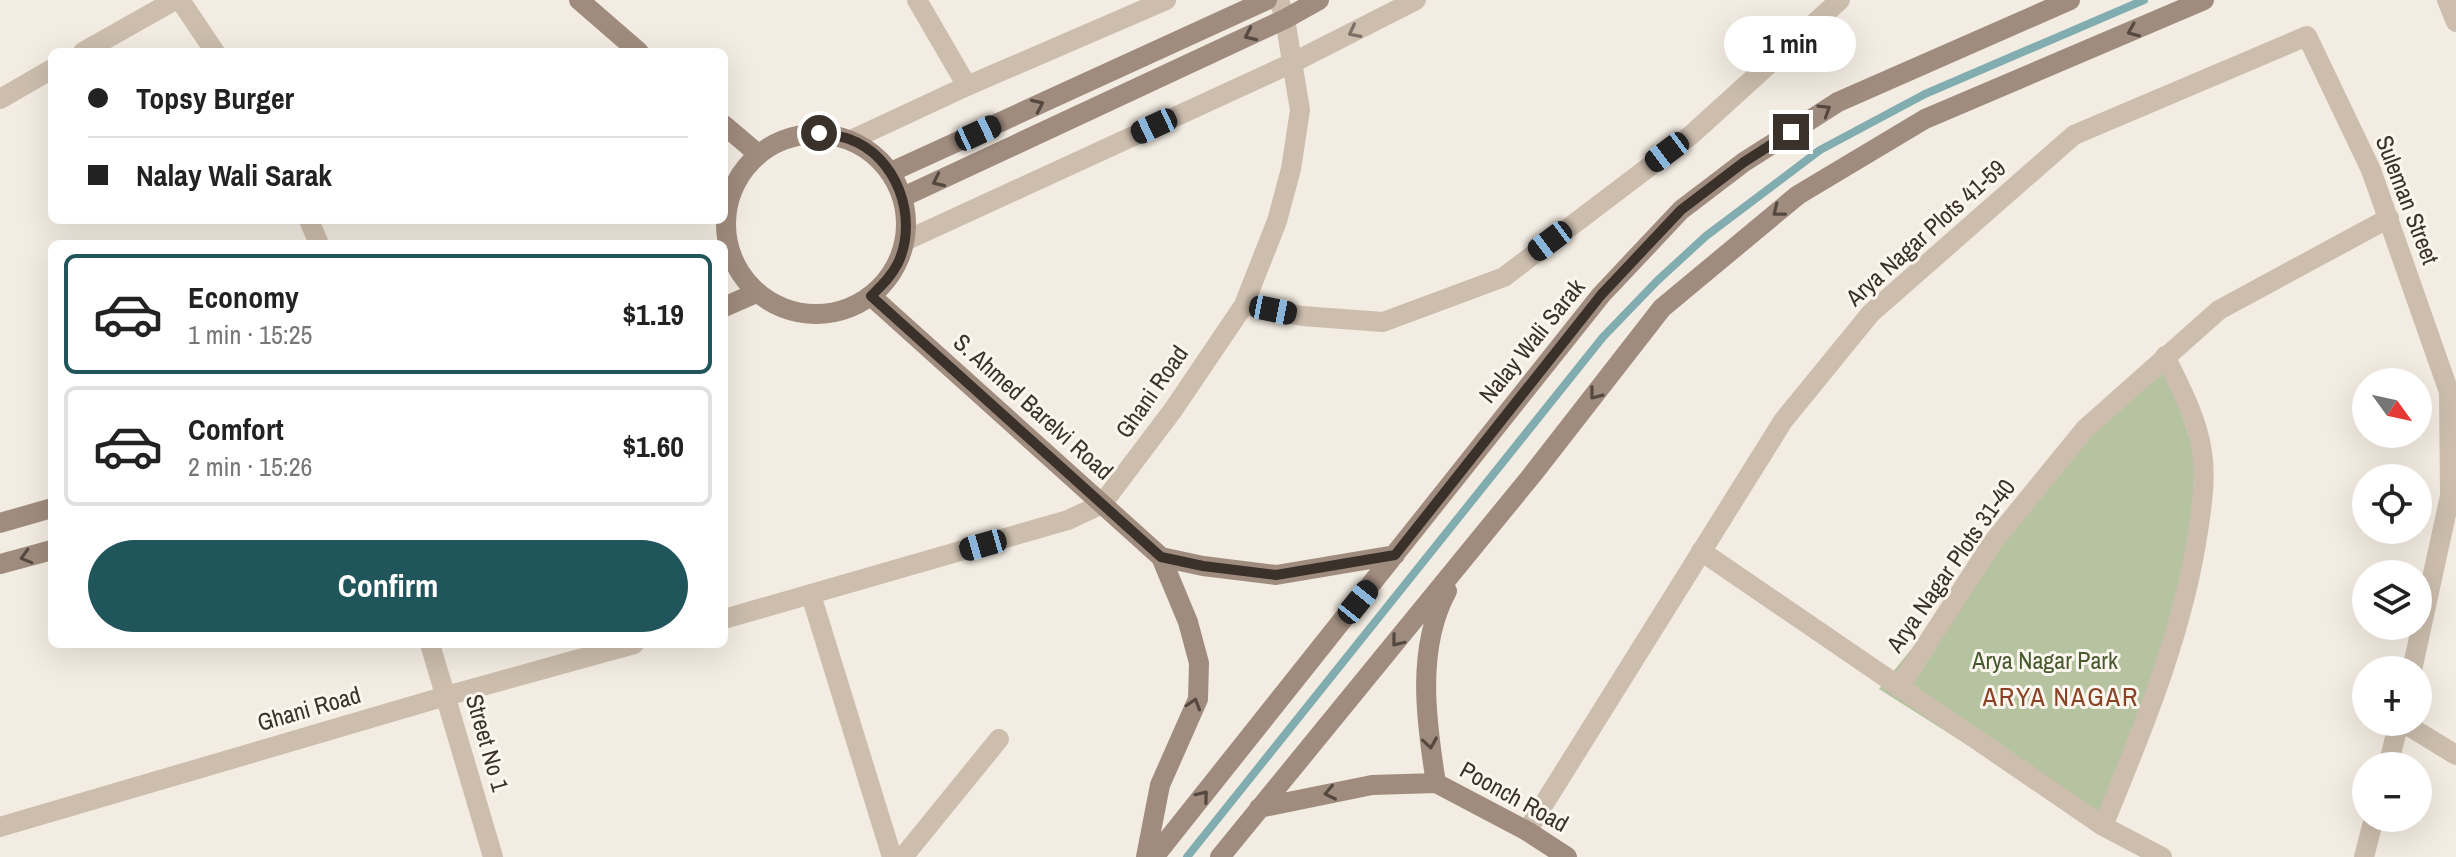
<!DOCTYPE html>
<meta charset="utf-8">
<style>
:root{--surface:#fff;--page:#f6f6f6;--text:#222;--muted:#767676;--line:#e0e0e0;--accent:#21555c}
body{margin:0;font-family:"Archivo Narrow",sans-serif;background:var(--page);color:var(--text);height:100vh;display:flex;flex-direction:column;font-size:30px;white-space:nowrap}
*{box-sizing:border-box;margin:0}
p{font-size:26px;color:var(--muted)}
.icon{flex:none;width:44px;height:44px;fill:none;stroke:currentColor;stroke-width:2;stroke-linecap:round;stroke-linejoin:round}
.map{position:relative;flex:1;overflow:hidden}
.details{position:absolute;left:48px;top:240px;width:680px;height:408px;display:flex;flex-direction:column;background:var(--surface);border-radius:12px;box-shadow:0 8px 32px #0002}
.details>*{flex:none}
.hud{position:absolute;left:48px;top:48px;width:680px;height:176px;border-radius:12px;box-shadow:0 8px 32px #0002;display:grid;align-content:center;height:176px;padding:0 40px;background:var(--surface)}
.needle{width:52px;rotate:123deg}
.controls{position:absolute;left:2352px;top:368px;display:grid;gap:16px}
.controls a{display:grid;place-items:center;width:80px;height:80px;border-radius:50%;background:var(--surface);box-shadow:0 8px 32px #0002;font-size:40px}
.end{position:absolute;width:36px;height:36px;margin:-18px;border:10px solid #3a312b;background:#fff;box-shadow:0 0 0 4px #fff}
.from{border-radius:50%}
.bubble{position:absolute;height:56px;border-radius:28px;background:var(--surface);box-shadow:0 8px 32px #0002;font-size:26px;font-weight:700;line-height:56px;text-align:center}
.car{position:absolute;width:24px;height:48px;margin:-24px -12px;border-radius:10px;box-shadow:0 0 6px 2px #0007;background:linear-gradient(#222 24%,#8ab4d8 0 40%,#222 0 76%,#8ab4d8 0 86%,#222 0)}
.hud b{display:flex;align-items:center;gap:28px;height:76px;font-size:30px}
.hud b+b{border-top:2px solid var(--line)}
.hud i{width:20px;height:20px;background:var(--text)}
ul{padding:14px 0 0;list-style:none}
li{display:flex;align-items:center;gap:24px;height:120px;margin:0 16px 12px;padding:0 24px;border:4px solid var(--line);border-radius:12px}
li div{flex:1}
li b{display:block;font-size:30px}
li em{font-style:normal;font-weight:700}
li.active{border-color:var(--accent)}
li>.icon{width:72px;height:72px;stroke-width:1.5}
.primary-button{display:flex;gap:16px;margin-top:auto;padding:16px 40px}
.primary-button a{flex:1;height:92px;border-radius:48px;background:var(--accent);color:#fff;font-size:32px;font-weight:700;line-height:92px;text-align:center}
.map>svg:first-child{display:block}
.green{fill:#b6c3a1}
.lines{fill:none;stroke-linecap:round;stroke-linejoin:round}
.stream{stroke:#81acb0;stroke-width:8}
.street{stroke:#ccbdad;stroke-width:20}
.secondary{stroke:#a08c7e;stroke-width:20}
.oneway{stroke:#544840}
.oneway2{stroke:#7c7066}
.route{stroke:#3a312b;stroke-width:10}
.labels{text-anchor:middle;stroke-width:6;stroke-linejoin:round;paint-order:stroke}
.street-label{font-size:24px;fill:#3a312b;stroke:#fbf6ee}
.park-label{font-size:24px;fill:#47592f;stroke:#fbf6ee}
.neighbourhood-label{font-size:26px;letter-spacing:2px;fill:#894225;stroke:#fbf6ee}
</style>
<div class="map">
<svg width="2456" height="857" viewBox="0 0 2456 857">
<rect width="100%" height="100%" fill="#f3ece2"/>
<path class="green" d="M 2164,360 L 2195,456 L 2192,520 L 2183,582 L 2103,831 L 1879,689 L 2097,421 Z"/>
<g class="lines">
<path class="stream" d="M 1187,857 L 1603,337 L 1657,281 L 1706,236 L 1820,150 L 1925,94 L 2144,0"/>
<path class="street" d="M 180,0 L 215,52
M 917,0 L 967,86 L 1166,0
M 2447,0 L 2456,22
M 83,52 L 175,0
M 0,99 L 52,69
M 851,140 L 967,86
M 309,220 L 319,244
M 905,241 L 1292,63 L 1416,0
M 1244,305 L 1302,316 L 1383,322 L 1504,277 L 1691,135 L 1840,0
M 1701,551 L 2103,826 L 2162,857
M 811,595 L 892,857
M 724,619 L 1068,520 L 1102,504 L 1173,410 L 1244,305 L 1277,221 L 1291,169 L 1300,110 L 1285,19 L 1279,0
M 430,644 L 493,857
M 1899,687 L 1993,542 L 2085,429 L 2219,310 L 2389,218
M 2402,722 L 2456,755
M 2388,766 L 2399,722
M 2103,826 C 2142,731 2183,633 2198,531 C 2202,506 2206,478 2202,452 C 2197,418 2180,387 2165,356
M 0,827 L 446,696 L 634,644
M 1527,831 L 1783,421 L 1871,313 L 2074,135 L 2307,36 L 2371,170 L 2449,392 L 2450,496 L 2412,670
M 903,857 L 999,739
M 2364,857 L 2374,818"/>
<path class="secondary" d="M 579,0 L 639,52
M 724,125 L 758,154
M726 224a90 90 0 1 1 180 0a90 90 0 1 1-180 0Z
M 891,172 L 1267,0
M 903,197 L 1285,19 L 1319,0
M 871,296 L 1161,557 L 1188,622 L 1199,663 L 1198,699 L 1160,785 L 1146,857
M 724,307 L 756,293
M 0,523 L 52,508
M 1161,557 L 1203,566 L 1276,575 L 1395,555
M 0,564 L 52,550
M 1436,783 C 1426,721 1416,648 1447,591
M 1259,808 L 1372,785 L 1436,783 L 1527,831 L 1567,857
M 1154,857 L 1601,295 L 1681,210 L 1744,162 L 1838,102 L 2070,0
M 1220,857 L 1532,475 L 1662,308 L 1798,195 L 1925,119 L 2204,0"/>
</g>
<defs><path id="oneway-chevron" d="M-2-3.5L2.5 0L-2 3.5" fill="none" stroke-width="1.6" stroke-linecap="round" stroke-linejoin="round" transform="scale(2)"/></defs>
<g class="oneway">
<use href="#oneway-chevron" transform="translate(2133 31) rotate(157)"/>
<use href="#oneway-chevron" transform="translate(1250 35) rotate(155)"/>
<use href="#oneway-chevron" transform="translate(1038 105) rotate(-25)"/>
<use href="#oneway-chevron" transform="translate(1825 110) rotate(-32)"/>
<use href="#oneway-chevron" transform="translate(938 181) rotate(155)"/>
<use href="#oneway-chevron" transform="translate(1778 211) rotate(142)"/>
<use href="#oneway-chevron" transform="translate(1595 394) rotate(128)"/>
<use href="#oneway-chevron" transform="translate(26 557) rotate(164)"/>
<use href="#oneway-chevron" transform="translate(1397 641) rotate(129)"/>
<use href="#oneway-chevron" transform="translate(1194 704) rotate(-73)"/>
<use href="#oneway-chevron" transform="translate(1430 743) rotate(81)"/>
<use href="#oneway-chevron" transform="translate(1330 793) rotate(168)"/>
<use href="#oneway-chevron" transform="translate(1203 796) rotate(-51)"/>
</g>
<use class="oneway2" href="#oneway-chevron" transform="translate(1354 32) rotate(153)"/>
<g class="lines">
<path class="route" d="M 819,133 C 829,135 840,136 849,139 C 897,156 919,218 898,263 C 891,277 881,286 871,296 L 1161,557 L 1203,566 L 1276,575 L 1395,555 L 1601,295 L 1681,210 L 1744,162 L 1791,132"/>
</g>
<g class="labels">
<g class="street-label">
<text transform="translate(2407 200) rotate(69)" y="8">Suleman Street</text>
<text transform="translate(1926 233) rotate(-42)" y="8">Arya Nagar Plots 41-59</text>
<text transform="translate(1532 341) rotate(-51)" y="8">Nalay Wali Sarak</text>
<text transform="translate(1152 392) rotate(-55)" y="8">Ghani Road</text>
<text transform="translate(1033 407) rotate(42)" y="8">S. Ahmed Barelvi Road</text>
<text transform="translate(1951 566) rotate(-55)" y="8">Arya Nagar Plots 31-40</text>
<text transform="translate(309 709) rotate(-16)" y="8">Ghani Road</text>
<text transform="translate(487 743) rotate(74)" y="8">Street No 1</text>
<text transform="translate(1514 797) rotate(29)" y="8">Poonch Road</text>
</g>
<g class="park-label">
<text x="2045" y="669">Arya Nagar Park</text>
</g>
<g class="neighbourhood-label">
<text x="2061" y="706">ARYA NAGAR</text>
</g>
</g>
</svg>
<div class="controls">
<a><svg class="needle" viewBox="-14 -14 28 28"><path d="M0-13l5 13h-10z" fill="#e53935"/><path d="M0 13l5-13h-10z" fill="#767676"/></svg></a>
<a><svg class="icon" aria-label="locate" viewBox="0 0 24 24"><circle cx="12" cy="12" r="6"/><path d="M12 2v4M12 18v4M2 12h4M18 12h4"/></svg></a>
<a><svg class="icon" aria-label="layers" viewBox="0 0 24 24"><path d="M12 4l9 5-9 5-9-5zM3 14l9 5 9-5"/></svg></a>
<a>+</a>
<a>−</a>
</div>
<i class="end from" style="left:819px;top:133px"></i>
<i class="end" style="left:1791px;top:132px"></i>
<div class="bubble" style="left:1724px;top:16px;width:132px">1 min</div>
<i class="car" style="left:1154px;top:126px;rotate:245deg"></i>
<i class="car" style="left:978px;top:133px;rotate:65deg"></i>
<i class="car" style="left:1667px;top:152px;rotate:233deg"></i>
<i class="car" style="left:1550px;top:241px;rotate:233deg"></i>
<i class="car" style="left:1273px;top:310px;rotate:101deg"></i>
<i class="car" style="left:983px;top:545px;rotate:254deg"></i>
<i class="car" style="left:1358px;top:602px;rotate:39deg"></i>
<div class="hud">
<b><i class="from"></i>Topsy Burger</b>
<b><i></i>Nalay Wali Sarak</b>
</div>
<section class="details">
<ul>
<li class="active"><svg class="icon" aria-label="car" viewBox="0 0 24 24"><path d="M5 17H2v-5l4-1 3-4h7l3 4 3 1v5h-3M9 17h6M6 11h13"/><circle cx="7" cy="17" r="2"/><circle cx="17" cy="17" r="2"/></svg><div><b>Economy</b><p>1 min · 15:25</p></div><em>$1.19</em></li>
<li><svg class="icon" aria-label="car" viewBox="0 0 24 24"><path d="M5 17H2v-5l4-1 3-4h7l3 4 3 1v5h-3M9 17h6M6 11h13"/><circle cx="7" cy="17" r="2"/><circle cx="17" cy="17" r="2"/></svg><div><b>Comfort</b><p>2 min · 15:26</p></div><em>$1.60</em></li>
</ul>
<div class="primary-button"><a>Confirm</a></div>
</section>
</div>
